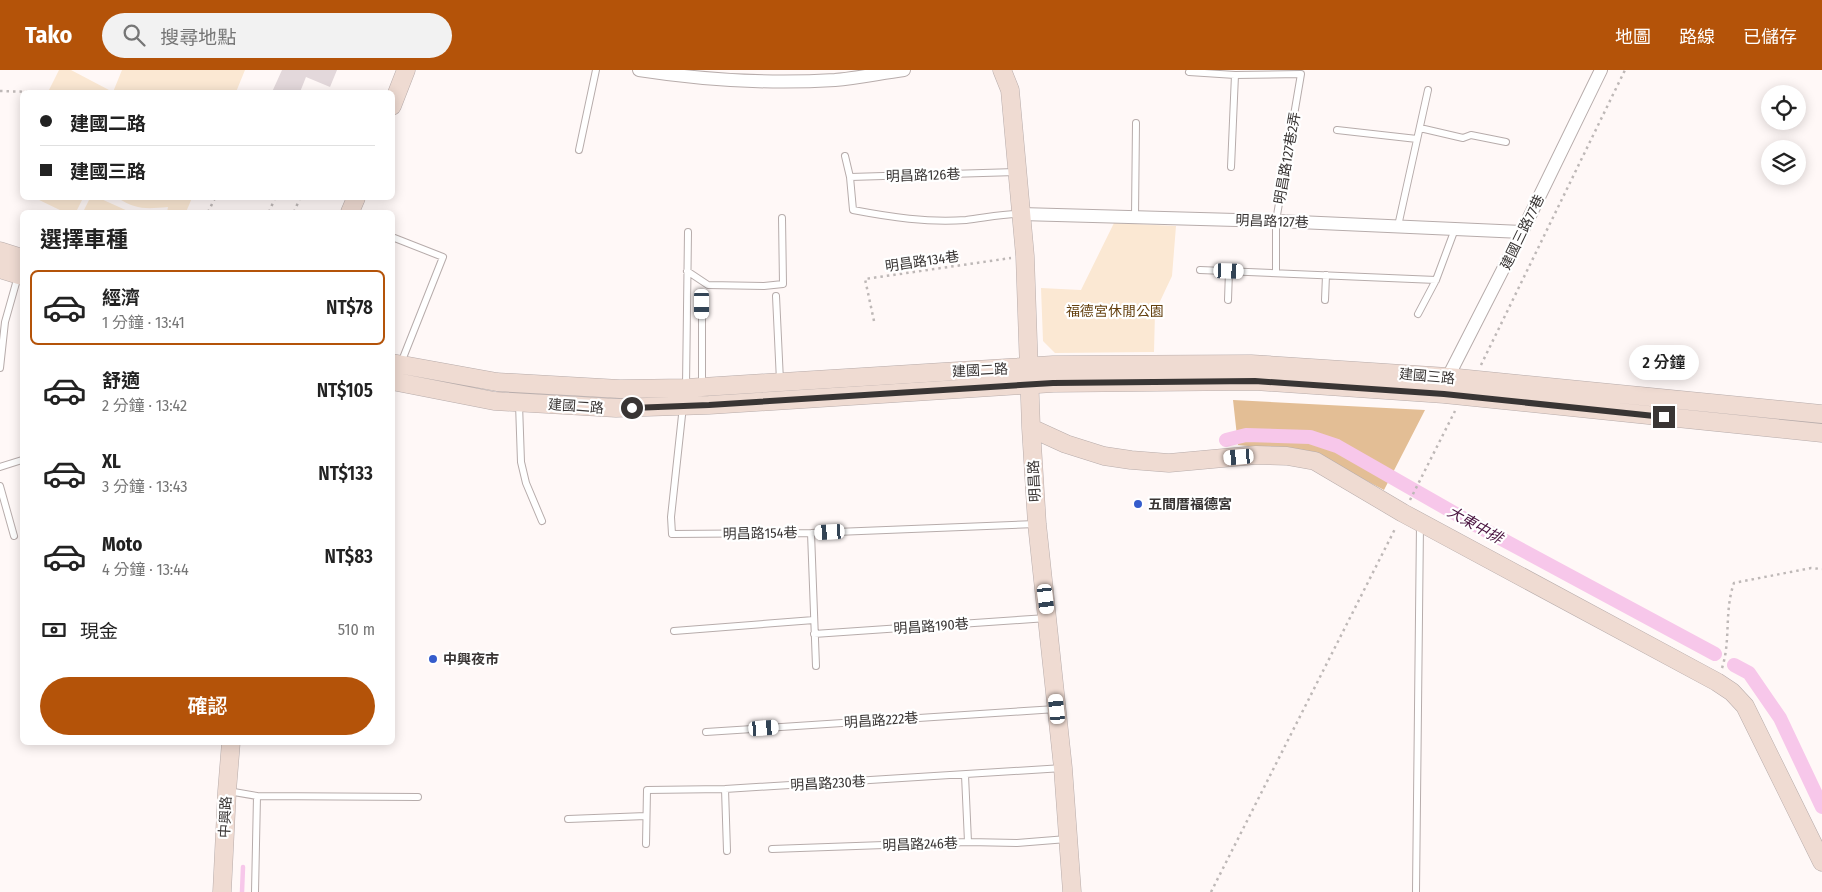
<!DOCTYPE html>
<html lang="zh-TW">
<meta charset="utf-8">
<style>
:root{--surface:#fff;--page:#f2f2f2;--text:#222;--muted:#767676;--line:#e0e0e0;--accent:#b45309}
body{margin:0;font-family:"Fira Sans Condensed","Noto Sans TC",sans-serif;background:var(--page);color:var(--text);height:100vh;display:flex;flex-direction:column;font-size:19px;white-space:nowrap}
*{box-sizing:border-box;margin:0}
p{font-size:16px;color:var(--muted)}
.icon{flex:none;width:28px;height:28px;fill:none;stroke:currentColor;stroke-width:2;stroke-linecap:round;stroke-linejoin:round}
.map{position:relative;flex:1;overflow:hidden}
.side{position:absolute;left:20px;top:140px;width:375px;height:535px;display:flex;flex-direction:column;background:var(--surface);border-radius:8px;box-shadow:0 2px 12px #0003}
.side>*{flex:none}
.top-card{position:absolute;left:20px;top:20px;width:375px;height:110px;border-radius:8px;box-shadow:0 2px 12px #0003;display:grid;align-content:center;height:110px;padding:0 20px;background:var(--surface)}
.buttons{position:absolute;left:1761px;top:15px;display:grid;gap:10px}
.buttons a{display:grid;place-items:center;width:45px;height:45px;border-radius:50%;background:var(--surface);box-shadow:0 2px 12px #0003;font-size:25px}
.end{position:absolute;width:22px;height:22px;margin:-11px;border:6px solid #393534;background:#fff;box-shadow:0 0 0 2px #fff}
.from{border-radius:50%}
.bubble{position:absolute;height:35px;border-radius:18px;background:var(--surface);box-shadow:0 2px 12px #0003;font-size:16px;font-weight:600;line-height:35px;text-align:center}
.car{position:absolute;width:15px;height:30px;margin:-15px -8px;border-radius:6px;box-shadow:0 0 4px 1px #0007;background:linear-gradient(#fff 24%,#345 0 40%,#fff 0 76%,#345 0 86%,#fff 0)}
.top-card b{display:flex;align-items:center;gap:18px;height:48px;font-size:19px}
.top-card b+b{border-top:1px solid var(--line)}
.top-card i{width:12px;height:12px;background:var(--text)}
ul{padding:0;list-style:none}
li{display:flex;align-items:center;gap:15px;height:75px;margin:0 10px 8px;padding:0 10px;border:2px solid transparent;border-radius:8px}
li div{flex:1}
li b{display:block;font-size:19px}
li em{font-style:normal;font-weight:600}
li.on{border-color:var(--accent)}
li>.icon{width:45px;height:45px;stroke-width:1.5}
h2{padding:0 20px;font-size:22px;line-height:60px}
.pay{display:flex;align-items:center;gap:12px;height:55px;padding:0 20px;font-size:19px}
.pay p{margin-inline-start:auto}
.action{display:flex;gap:10px;margin-top:auto;padding:10px 20px}
.action a{flex:1;height:58px;border-radius:30px;background:var(--accent);color:#fff;font-size:20px;font-weight:600;line-height:58px;text-align:center}
header{display:flex;align-items:center;gap:30px;box-sizing:border-box;height:70px;padding:0 25px;background:var(--accent);color:#fff}
header strong{font-size:24px}
nav{display:flex;gap:28px;margin-inline-start:auto;font-size:18px}
.search{width:350px;height:45px;background:var(--page);display:flex;align-items:center;gap:12px;box-sizing:border-box;padding:0 18px;border-radius:28px;color:var(--muted);font-size:19px}
.map>svg:first-child{display:block}
.green{fill:#fbe8d3}
.forest{fill:#e3be95}
.lines{fill:none;stroke-linecap:round;stroke-linejoin:round}
.stream{stroke:#f7c7ea;stroke-width:4.5}
.canal{stroke:#f7c7ea;stroke-width:14}
.building{fill:#e3d8db}
.lane-casing{stroke:#b7acab;stroke-width:8}
.street-casing{stroke:#b7acab;stroke-width:14}
.secondary-casing{stroke:#b7acab;stroke-width:19}
.path{stroke:#beb8b7;stroke-width:2.5;stroke-dasharray:2.5 4;stroke-linecap:butt}
.lane{stroke:#fff;stroke-width:6}
.street{stroke:#fff;stroke-width:12}
.secondary{stroke:#efdbd2;stroke-width:18}
.route{stroke:#393534;stroke-width:6}
.poi-dot{fill:#355ccc;stroke:#fff;stroke-width:2}
.labels{text-anchor:middle;stroke-width:4.5;stroke-linejoin:round;paint-order:stroke}
.street-label{font-size:14px;fill:#393534;stroke:#fff}
.park-label{font-size:14px;fill:#633f0d;stroke:#fff}
.poi-label{font-size:14px;font-weight:bold;fill:#393534;stroke:#fff;text-anchor:start}
.water-label{font-size:15px;font-style:italic;fill:#49133f;stroke:#fff}
</style>
<header>
<strong>Tako</strong>
<div class="search"><svg class="icon" aria-label="search" viewBox="0 0 24 24"><circle cx="10" cy="10" r="6"/><path d="M15 15l6 6"/></svg>搜尋地點</div>
<nav><a>地圖</a><a>路線</a><a>已儲存</a></nav>
</header>
<div class="map">
<svg width="1822" height="822" viewBox="0 0 1822 822">
<rect width="100%" height="100%" fill="#fff8f7"/>
<path class="green" d="M 59,0 L 71,0 L 109,20 L 108,22 L 48,22 Z
M 122,0 L 245,0 L 236,22 L 113,22 Z
M 35,128 L 83,128 L 76,142 L 64,142 Z
M 90,128 L 99,128 L 130,142 L 83,142 Z
M 118,128 L 192,128 L 186,142 L 167,142 L 168,137 C 147,139 136,140 118,128 Z
M 1114,153 L 1176,156 L 1172,206 L 1155,242 L 1154,282 L 1055,283 L 1043,271 L 1041,218 L 1081,220 Z"/>
<path class="forest" d="M 1233,330 L 1425,340 L 1384,420 L 1312,382 L 1238,375 Z"/>
<g class="lines">
<path class="stream" d="M 242,822 L 243,797"/>
<path class="canal" d="M 1226,370 L 1246,365 L 1310,367 L 1337,376 L 1470,452 L 1715,584
M 1734,595 L 1749,603 L 1780,648 L 1822,737"/>
</g>
<path class="building" d="M 282,0 L 337,0 L 330,17 L 306,7 L 300,22 L 272,22 Z"/>
<g class="lines">
<defs>
<path id="lane" d="M 1190,0 L 1189,2 L 1235,5 L 1301,4 L 1276,151 L 1276,202
M 1420,58 L 1463,68 L 1471,65 L 1506,72
M 1337,60 L 1417,69
M 579,80 L 596,0
M 845,86 L 850,107 L 1016,102
M 1231,97 L 1235,5
M 850,107 L 853,140 C 890,147 928,153 966,150 C 984,148 1001,144 1020,144
M 1135,146 L 1136,53
M 1398,156 L 1428,20
M 392,167 L 443,187 L 401,293
M 1200,200 L 1436,210
M 687,201 L 708,215 L 764,216 L 783,214 L 782,148
M 776,226 L 780,311
M 1228,230 L 1229,201
M 1325,230 L 1326,205
M 1418,244 L 1436,210 L 1455,159
M 0,298 L 5,252 L 18,206
M 702,315 L 702,234
M 686,316 L 688,162
M 519,334 L 521,392 L 526,413 L 542,451
M 683,336 L 671,447 L 672,464 L 811,463 L 1036,454
M 0,397 L 22,390
M 0,416 L 14,466
M 811,463 L 816,596
M 674,561 L 814,550
M 814,564 L 1047,548
M 706,662 L 1056,639
M 965,705 L 968,772
M 725,719 L 727,781
M 228,721 L 257,726 L 255,822
M 257,726 L 418,727
M 568,749 L 646,746
M 646,774 L 647,720 L 725,719 L 1063,698
M 772,779 L 968,772 L 1017,773 L 1067,769
M 1416,822 L 1420,454"/>
<path id="street" d="M 639,0 C 703,10 771,14 835,10 C 858,8 881,3 904,0
M 1021,144 L 1276,151 L 1522,162
M 1447,314 L 1448,307 L 1522,162 L 1601,0"/>
<path id="secondary" d="M 1002,0 L 1010,20 L 1025,186 L 1031,358 L 1037,454 L 1063,698 L 1072,822
M 392,36 L 406,0
M 350,142 L 356,128
M 0,181 L 22,188
M 0,199 L 22,206
M 392,293 L 497,312 L 620,319 L 686,318 L 1053,295 L 1251,294 L 1448,307 L 1822,344
M 392,311 L 494,331 L 616,338 L 709,335 L 1053,313 L 1255,311 L 1444,324 L 1822,363
M 1031,358 L 1066,374 L 1104,386 L 1131,390 L 1169,393 L 1256,385 L 1287,386 L 1315,391 L 1403,443 L 1717,612 L 1732,622 L 1745,636 L 1822,792
M 222,822 L 227,721 L 231,672"/>
</defs>
<use href="#lane" class="lane-casing"/>
<use href="#street" class="street-casing"/>
<use href="#secondary" class="secondary-casing"/>
<path class="path" d="M 0,21 L 33,22
M 319,22 L 320,21
M 208,142 L 215,128
M 269,142 L 275,128
M 294,142 L 300,128
M 874,251 L 865,209 L 1011,188
M 1481,295 L 1625,0
M 1410,430 L 1455,341
M 1722,598 C 1731,571 1724,541 1734,513 L 1811,498 L 1822,499
M 1211,822 L 1396,457"/>
<use href="#lane" class="lane"/>
<use href="#street" class="street"/>
<use href="#secondary" class="secondary"/>
</g>
<g class="lines">
<path class="route" d="M 632,338 L 709,335 L 1053,313 L 1255,311 L 1444,324 L 1664,347"/>
</g>
<g class="poi-dot">
<circle cx="1138" cy="434" r="5"/>
<circle cx="433" cy="589" r="5"/>
</g>
<g class="labels">
<g class="street-label">
<text transform="translate(1287 88) rotate(-80)" y="5">明昌路127巷2弄</text>
<text transform="translate(923 105) rotate(-2)" y="5">明昌路126巷</text>
<text transform="translate(1272 151) rotate(2)" y="5">明昌路127巷</text>
<text transform="translate(1522 162) rotate(-64)" y="5">建國三路77巷</text>
<text transform="translate(922 191) rotate(-8)" y="5">明昌路134巷</text>
<text transform="translate(980 300) rotate(-3)" y="5">建國二路</text>
<text transform="translate(1427 306) rotate(5)" y="5">建國三路</text>
<text transform="translate(576 336) rotate(4)" y="5">建國二路</text>
<text transform="translate(1034 411) rotate(-93)" y="5">明昌路</text>
<text transform="translate(760 463) rotate(-1)" y="5">明昌路154巷</text>
<text transform="translate(931 556) rotate(-4)" y="5">明昌路190巷</text>
<text transform="translate(881 650) rotate(-4)" y="5">明昌路222巷</text>
<text transform="translate(828 713) rotate(-3)" y="5">明昌路230巷</text>
<text transform="translate(225 747) rotate(-87)" y="5">中興路</text>
<text transform="translate(920 774) rotate(-2)" y="5">明昌路246巷</text>
</g>
<g class="park-label">
<text x="1115" y="246">福德宮休閒公園</text>
</g>
<g class="poi-label">
<text x="1148" y="439">五間厝福德宮</text>
<text x="443" y="594">中興夜市</text>
</g>
<g class="water-label">
<text transform="translate(1475 455) rotate(29)" y="5">大東中排</text>
</g>
</g>
</svg>
<div class="buttons">
<a><svg class="icon" aria-label="locate" viewBox="0 0 24 24"><circle cx="12" cy="12" r="6"/><path d="M12 2v4M12 18v4M2 12h4M18 12h4"/></svg></a>
<a><svg class="icon" aria-label="layers" viewBox="0 0 24 24"><path d="M12 4l9 5-9 5-9-5zM3 14l9 5 9-5"/></svg></a>
</div>
<i class="end from" style="left:632px;top:338px"></i>
<i class="end" style="left:1664px;top:347px"></i>
<div class="bubble" style="left:1629px;top:275px;width:70px">2 分鐘</div>
<i class="car" style="left:1229px;top:201px;rotate:92deg"></i>
<i class="car" style="left:702px;top:234px;rotate:180deg"></i>
<i class="car" style="left:1239px;top:387px;rotate:265deg"></i>
<i class="car" style="left:830px;top:462px;rotate:267deg"></i>
<i class="car" style="left:1046px;top:529px;rotate:173deg"></i>
<i class="car" style="left:1057px;top:639px;rotate:354deg"></i>
<i class="car" style="left:764px;top:658px;rotate:86deg"></i>
<div class="top-card">
<b><i class="from"></i>建國二路</b>
<b><i></i>建國三路</b>
</div>
<section class="side">
<h2>選擇車種</h2>
<ul>
<li class="on"><svg class="icon" aria-label="car" viewBox="0 0 24 24"><path d="M5 17H2v-5l4-1 3-4h7l3 4 3 1v5h-3M9 17h6M6 11h13"/><circle cx="7" cy="17" r="2"/><circle cx="17" cy="17" r="2"/></svg><div><b>經濟</b><p>1 分鐘 · 13:41</p></div><em>NT$78</em></li>
<li><svg class="icon" aria-label="car" viewBox="0 0 24 24"><path d="M5 17H2v-5l4-1 3-4h7l3 4 3 1v5h-3M9 17h6M6 11h13"/><circle cx="7" cy="17" r="2"/><circle cx="17" cy="17" r="2"/></svg><div><b>舒適</b><p>2 分鐘 · 13:42</p></div><em>NT$105</em></li>
<li><svg class="icon" aria-label="car" viewBox="0 0 24 24"><path d="M5 17H2v-5l4-1 3-4h7l3 4 3 1v5h-3M9 17h6M6 11h13"/><circle cx="7" cy="17" r="2"/><circle cx="17" cy="17" r="2"/></svg><div><b>XL</b><p>3 分鐘 · 13:43</p></div><em>NT$133</em></li>
<li><svg class="icon" aria-label="car" viewBox="0 0 24 24"><path d="M5 17H2v-5l4-1 3-4h7l3 4 3 1v5h-3M9 17h6M6 11h13"/><circle cx="7" cy="17" r="2"/><circle cx="17" cy="17" r="2"/></svg><div><b>Moto</b><p>4 分鐘 · 13:44</p></div><em>NT$83</em></li>
</ul>
<div class="pay"><svg class="icon" aria-label="cash" viewBox="0 0 24 24"><path d="M3 7h18v10H3z"/><circle cx="12" cy="12" r="2"/></svg>現金<p>510 m</p></div>
<div class="action"><a>確認</a></div>
</section>
</div>
